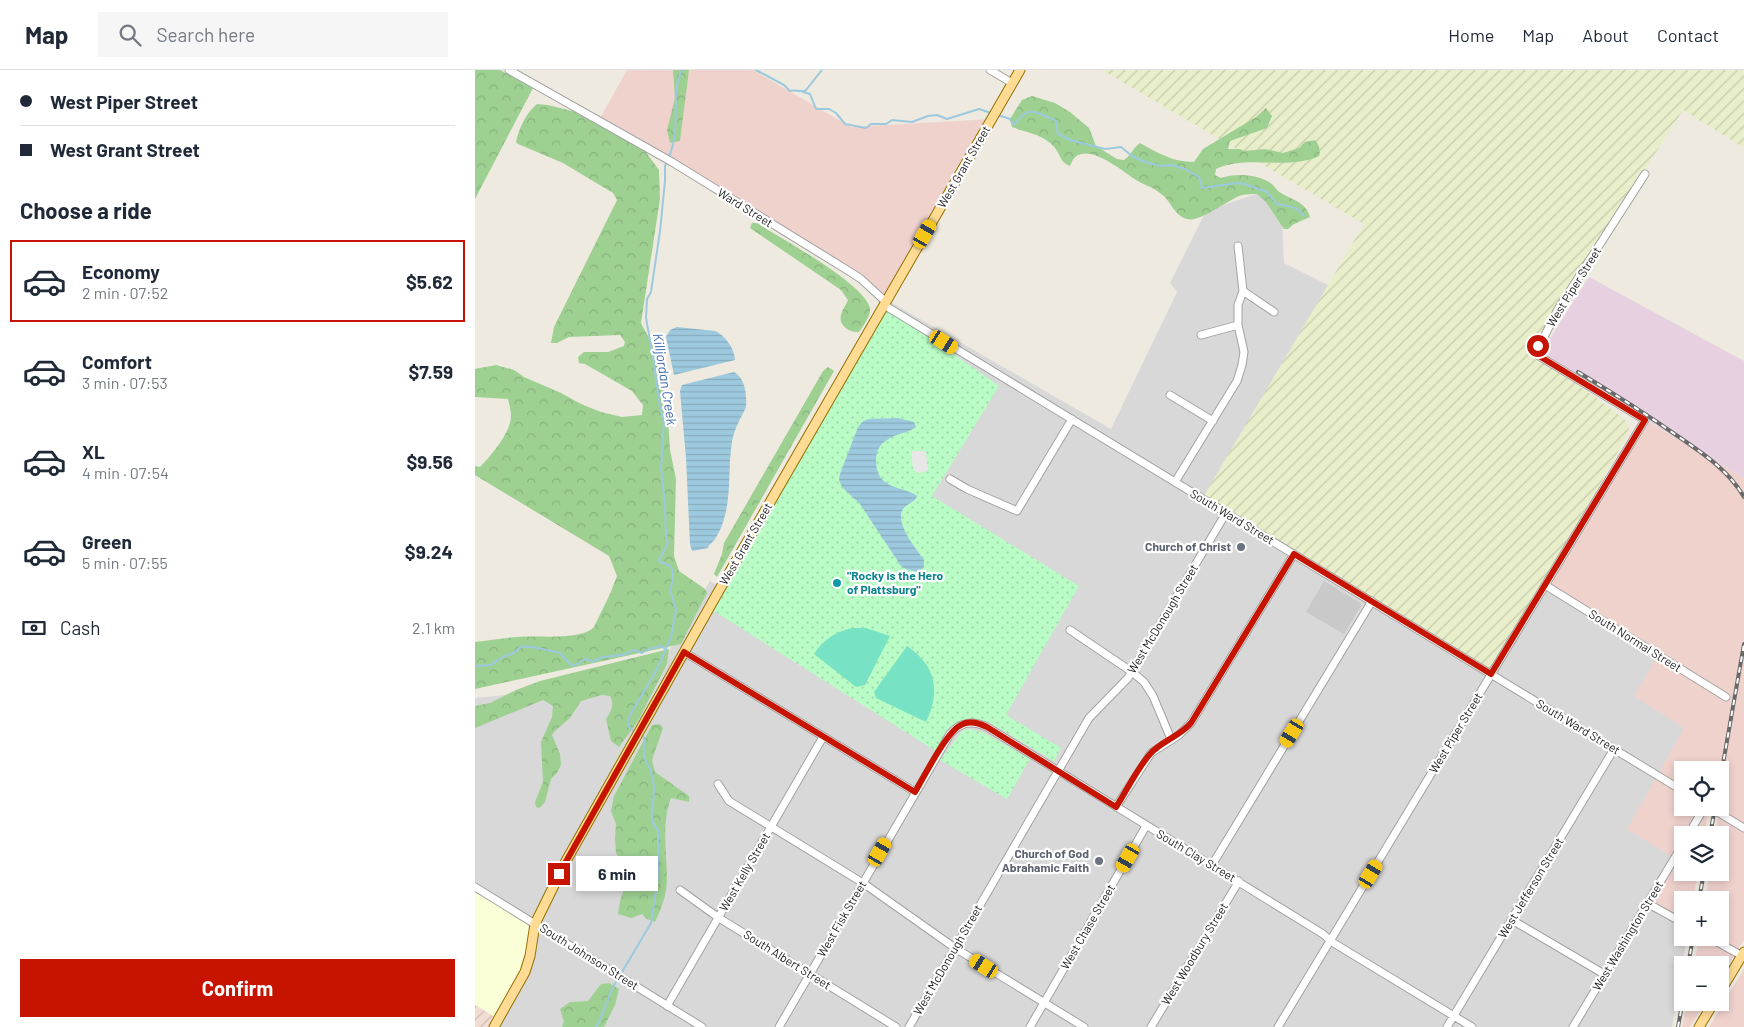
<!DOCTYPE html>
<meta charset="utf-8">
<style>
:root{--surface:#fff;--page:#f6f6f7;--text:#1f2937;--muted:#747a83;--line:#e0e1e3;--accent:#c71400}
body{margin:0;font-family:Barlow,sans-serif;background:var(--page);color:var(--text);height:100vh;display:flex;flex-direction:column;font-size:19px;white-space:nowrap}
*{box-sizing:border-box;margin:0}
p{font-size:16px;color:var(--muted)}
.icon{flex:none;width:28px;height:28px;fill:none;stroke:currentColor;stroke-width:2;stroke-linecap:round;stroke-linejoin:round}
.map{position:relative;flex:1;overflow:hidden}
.side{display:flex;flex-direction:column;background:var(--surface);width:475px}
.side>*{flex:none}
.banner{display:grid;align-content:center;height:110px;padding:0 20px;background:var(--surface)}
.tools{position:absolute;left:1199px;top:691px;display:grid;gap:10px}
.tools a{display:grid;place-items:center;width:55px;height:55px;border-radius:0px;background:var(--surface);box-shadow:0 2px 8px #0003;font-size:25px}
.end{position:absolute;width:22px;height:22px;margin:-11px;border:6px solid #c71400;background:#fff;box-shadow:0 0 0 2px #fff}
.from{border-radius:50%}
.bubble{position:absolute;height:35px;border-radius:0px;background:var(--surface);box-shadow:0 2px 8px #0003;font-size:16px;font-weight:700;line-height:35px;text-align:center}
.car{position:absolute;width:15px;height:30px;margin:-15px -8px;border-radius:6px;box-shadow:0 0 4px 1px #0007;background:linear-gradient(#f5c518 24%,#345 0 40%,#f5c518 0 76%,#345 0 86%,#f5c518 0)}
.banner b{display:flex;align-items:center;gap:18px;height:48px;font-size:19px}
.banner b+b{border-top:1px solid var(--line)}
.banner i{width:12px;height:12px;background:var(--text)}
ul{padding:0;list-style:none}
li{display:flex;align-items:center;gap:15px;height:82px;margin:0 10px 8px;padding:0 10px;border:2px solid transparent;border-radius:0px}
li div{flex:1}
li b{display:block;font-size:19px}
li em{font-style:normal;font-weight:700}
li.current{border-color:var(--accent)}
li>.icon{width:45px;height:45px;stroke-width:1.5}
h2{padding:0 20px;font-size:22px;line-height:60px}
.pay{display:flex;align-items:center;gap:12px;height:55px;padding:0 20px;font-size:19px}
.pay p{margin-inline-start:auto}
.button{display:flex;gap:10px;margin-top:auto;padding:10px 20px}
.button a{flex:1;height:58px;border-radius:0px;background:var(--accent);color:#fff;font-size:20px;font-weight:700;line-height:58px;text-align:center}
header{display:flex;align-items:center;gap:30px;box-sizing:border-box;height:70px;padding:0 25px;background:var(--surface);border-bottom:1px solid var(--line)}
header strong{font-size:24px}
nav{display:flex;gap:28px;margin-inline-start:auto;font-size:18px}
.search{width:350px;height:45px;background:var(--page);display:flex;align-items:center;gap:12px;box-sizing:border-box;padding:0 18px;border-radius:0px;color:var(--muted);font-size:19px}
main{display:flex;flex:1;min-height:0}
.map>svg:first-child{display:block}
.residential{fill:#d9d8d8}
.commercial{fill:#f0d2cd;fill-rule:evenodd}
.industrial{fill:#e7d1e1}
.education{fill:#fbffd8}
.religious{fill:#c9c9c9}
.military{fill:url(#military-furrows)}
.farmland{fill:url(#farmland-furrows)}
.forest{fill:url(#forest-crowns)}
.park{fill:url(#park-dots)}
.pitch{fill:#78e2c4}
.parking{fill:#e7e7e7}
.water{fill:url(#water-rules)}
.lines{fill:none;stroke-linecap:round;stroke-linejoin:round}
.stream{stroke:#9dc9de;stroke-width:2}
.minor-casing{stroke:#a2a2a2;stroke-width:9}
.major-casing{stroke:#937100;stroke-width:11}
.minor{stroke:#fff;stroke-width:7}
.major{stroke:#ffdb94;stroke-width:9}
.rail-casing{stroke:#696969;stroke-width:4}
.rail{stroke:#fff;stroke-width:2;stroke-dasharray:5.5;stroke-linecap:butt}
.route{stroke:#c71400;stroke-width:6}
.worship-dot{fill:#6b7280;stroke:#fff;stroke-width:2}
.culture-dot{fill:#0f9aa8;stroke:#fff;stroke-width:2}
.labels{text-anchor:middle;stroke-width:4.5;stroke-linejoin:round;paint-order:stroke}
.street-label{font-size:12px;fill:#1b1b1b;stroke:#fff}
.worship-label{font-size:12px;font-weight:bold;fill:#5b616d;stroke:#fff;text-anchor:end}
.culture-label{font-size:12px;font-weight:bold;fill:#0d838f;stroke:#fff;text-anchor:start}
.water-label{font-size:14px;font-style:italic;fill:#436eaf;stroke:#fff}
</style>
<header>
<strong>Map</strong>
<div class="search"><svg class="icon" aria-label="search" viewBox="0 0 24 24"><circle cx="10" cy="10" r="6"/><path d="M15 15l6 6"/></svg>Search here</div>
<nav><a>Home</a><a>Map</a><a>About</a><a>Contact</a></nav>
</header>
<main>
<section class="side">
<div class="banner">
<b><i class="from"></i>West Piper Street</b>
<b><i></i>West Grant Street</b>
</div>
<h2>Choose a ride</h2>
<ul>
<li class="current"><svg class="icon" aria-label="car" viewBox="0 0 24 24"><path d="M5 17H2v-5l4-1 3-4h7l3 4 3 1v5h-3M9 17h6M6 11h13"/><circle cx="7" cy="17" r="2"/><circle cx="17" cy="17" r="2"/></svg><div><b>Economy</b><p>2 min · 07:52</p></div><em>$5.62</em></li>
<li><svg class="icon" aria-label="car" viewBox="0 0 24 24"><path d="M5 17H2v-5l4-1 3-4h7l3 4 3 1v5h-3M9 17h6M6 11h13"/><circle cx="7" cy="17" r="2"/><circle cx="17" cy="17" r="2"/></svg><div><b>Comfort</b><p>3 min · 07:53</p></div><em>$7.59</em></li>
<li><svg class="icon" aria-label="car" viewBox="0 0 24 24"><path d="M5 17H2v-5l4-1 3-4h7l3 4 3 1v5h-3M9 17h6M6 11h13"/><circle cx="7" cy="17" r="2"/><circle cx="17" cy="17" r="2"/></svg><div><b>XL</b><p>4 min · 07:54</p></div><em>$9.56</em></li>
<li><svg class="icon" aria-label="car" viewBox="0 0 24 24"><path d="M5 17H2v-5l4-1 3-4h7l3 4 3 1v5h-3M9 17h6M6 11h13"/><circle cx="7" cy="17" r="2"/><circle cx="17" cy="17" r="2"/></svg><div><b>Green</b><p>5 min · 07:55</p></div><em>$9.24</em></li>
</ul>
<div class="pay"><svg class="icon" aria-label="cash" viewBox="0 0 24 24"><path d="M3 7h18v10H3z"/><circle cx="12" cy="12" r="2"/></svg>Cash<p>2.1 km</p></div>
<div class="button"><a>Confirm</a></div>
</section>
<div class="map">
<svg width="1269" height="957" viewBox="0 0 1269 957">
<defs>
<pattern id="military-furrows" width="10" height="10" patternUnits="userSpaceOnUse" patternTransform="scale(1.25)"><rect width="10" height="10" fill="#f1ddd2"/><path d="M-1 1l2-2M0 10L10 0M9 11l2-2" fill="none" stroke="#cebdb4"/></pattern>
<pattern id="farmland-furrows" width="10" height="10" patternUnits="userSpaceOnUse" patternTransform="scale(1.25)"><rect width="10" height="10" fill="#e8eec9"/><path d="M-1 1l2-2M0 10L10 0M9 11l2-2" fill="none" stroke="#c6ccac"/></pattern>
<pattern id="forest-crowns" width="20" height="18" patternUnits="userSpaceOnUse" patternTransform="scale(1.25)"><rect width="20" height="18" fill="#9ed092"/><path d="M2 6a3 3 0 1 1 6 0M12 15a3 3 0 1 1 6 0" fill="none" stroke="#88b27d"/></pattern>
<pattern id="park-dots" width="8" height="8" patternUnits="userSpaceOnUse" patternTransform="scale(1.25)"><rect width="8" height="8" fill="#b9fcc5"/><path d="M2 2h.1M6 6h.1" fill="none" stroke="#9ed7a9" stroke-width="1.8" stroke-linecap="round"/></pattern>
<pattern id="water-rules" width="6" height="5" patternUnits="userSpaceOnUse" patternTransform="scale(1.25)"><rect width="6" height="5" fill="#9dc9de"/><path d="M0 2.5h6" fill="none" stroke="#87acbe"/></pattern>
</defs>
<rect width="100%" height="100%" fill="#eeeae0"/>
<path class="residential" d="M 784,123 L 807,148 L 809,193 L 853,215 L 1070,515 L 1183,585 L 1210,658 L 1184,706 L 1199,788 L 1207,853 L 1208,868 L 1212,868 L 1197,957 L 0,957 L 0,628 L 177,610 L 235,511 L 246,517 L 412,230 L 636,359 L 702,222 L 695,213 L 731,141 Z"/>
<path class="commercial" d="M 152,0 L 278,0 L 376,57 L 517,49 L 411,232 L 386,209 L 124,50 Z
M 1174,352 L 1269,408 L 1269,870 L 1245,907 L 1245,895 L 1219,895 L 1224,868 L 1245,868 L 1245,830 L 1230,830 L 1235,803 L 1245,802 L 1245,765 L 1241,765 L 1243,748 L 1233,742 L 1229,765 L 1208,765 L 1208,802 L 1223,803 L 1218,830 L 1208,830 L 1207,853 L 1172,833 L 1199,788 L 1152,759 L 1209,658 L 1159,626 L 1183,585 L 1070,515 ZM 1208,700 L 1245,700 L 1245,738 L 1208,738 Z
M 1269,899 L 1269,957 L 1234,957 Z
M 1212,932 L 1230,933 L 1215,957 L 1207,957 Z"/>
<path class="industrial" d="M 1114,207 L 1269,291 L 1269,408 L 1064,286 Z"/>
<path class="education" d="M 0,817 L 60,854 L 55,886 L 23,949 L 0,935 Z"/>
<path class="religious" d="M 849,511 L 885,533 L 886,536 L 869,564 L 831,542 Z"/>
<path class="military" d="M 0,935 L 23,949 L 19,957 L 0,957 Z"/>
<path class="farmland" d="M 627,0 L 1269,0 L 1269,78 L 1208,40 L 1086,230 L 1057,281 L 1148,348 L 1152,353 L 1154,358 L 1152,365 L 1070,515 L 1016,604 L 727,429 L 889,154 Z"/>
<path class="forest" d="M 0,0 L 25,0 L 58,18 L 0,129 Z
M 198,0 L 214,0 L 205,71 L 195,73 L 192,60 L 200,28 Z
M 557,26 L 580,33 L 595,42 L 614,58 L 621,76 L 642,89 L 649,90 C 656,85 658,78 665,73 C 683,83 698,92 719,92 L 728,79 L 781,47 L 791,38 L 797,46 L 792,58 L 755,71 L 753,79 L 765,79 L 769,81 L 790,79 L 808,83 L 824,78 L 830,72 L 840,70 C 844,74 846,81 844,86 C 812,101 773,84 741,99 L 740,105 L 746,108 C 761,103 785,104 798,115 C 800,117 801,119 803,121 C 815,130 830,130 835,147 L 819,154 L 813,159 L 809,159 L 791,132 L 782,124 C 777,124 772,124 767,125 C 752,130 725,153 712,149 C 698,145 696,130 685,123 C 678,117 669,115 661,110 C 646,100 605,65 595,96 C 584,91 587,87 580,78 C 569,64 552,63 537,57 L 535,49 L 547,30 Z
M 62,34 L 73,35 L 101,42 L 170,81 L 184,100 L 185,129 L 166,253 L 178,276 L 191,316 L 195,380 L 201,409 L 199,486 L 204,501 L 230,519 L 232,523 L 206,574 L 0,619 L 0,572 C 14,570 28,568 43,567 C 61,565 106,571 119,557 L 135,524 L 142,506 L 134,486 L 0,405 L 0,396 L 5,397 C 16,386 36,362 36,346 C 36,340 34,334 33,329 L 0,327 L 0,299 L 21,295 L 39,300 L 49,307 L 86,323 L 106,334 L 126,342 L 147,347 L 167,345 L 168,335 L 157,321 L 110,294 L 104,293 L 103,287 L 109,282 L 133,282 L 149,276 L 150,272 L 145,265 L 94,267 L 82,273 L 76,273 L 79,257 L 142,130 L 138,123 L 88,93 L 43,74 L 41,72 C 44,58 51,43 62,34 Z
M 277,153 L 282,153 C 305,168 389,213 395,238 C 396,246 388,256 384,262 C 374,263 363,255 366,245 C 367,240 371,235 373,230 L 366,220 L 275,158 Z
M 353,297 L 359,301 L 242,507 L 239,504 L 247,484 L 249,473 L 348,301 Z
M 194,579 L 192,594 L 163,651 L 144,677 L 136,671 L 131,649 C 136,642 140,634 135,626 L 127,625 L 106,631 L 95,648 L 80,661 L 77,665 L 85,684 L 86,695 L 82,703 L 76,709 L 70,732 L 64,738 L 61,737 L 60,732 L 68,712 L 66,672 L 77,647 L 78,636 L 68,630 L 0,658 L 0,636 L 15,633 L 41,620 L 65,611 Z
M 185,654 L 188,658 L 177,690 L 180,702 L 214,726 L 214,732 L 196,728 C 186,754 192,783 192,810 C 192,825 186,839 180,852 L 172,849 L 167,844 L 156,848 L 143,844 L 145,831 L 151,813 L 148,797 L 141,783 L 140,769 L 141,754 L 136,741 L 139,726 L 177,655 Z
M 134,913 L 144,919 L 140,935 L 129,957 L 87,957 L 89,952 L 85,939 L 95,932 L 113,931 L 126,914 Z"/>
<path class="park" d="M 409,235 L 524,316 L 457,426 L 604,516 L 531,645 L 586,678 L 579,691 L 515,653 L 510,656 L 486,655 L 464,683 L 234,538 Z
M 495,659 L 507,662 L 555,689 L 532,729 L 465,690 L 487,661 Z"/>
<path class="pitch" d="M 377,558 L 391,558 L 415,566 L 390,615 L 381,617 L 339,584 C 348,570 360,562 377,558 Z
M 432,576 C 461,596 466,621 451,652 L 401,628 L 399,622 Z"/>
<path class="parking" d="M 436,381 L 451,381 L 453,401 L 442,403 L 438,398 Z"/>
<path class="water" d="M 202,257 L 240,261 C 250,265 260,279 260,290 L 199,305 L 191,267 L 195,260 Z
M 259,302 C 270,308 272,324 271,337 C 266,348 259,359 257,372 C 252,403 258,430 245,460 C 242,466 240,471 234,475 L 233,478 L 217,481 L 215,474 L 211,388 L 205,321 L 207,315 Z
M 423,348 L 439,352 L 441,357 C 432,364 421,363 412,370 C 405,374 401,381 401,390 C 401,421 427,415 442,426 C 440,433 432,433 428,439 C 419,453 442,480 449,490 L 449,497 L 443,502 L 433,500 L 426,496 L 385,434 L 367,417 L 364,410 L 365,404 L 383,357 L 387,352 L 393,349 Z"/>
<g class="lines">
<path class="stream" d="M 281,0 L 309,15 L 315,21 C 321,19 327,23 331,20 L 347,0
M 328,22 L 335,24 L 341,39 L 354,39 L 361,43 L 370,54 L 391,58 L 396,54 L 411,54 L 417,50 L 437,52 L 453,46 L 462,45 L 472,49 L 504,39 L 516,43
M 523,45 L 535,49 L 538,54 L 540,54 C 549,41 556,38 570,46 C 574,48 577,48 581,51 L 583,64 L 595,70 L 630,79 L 646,77 L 657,86 L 670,92 L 686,96 L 697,95 L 710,99 L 724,107 L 727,118 L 762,113 L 770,114 L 792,122 L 802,134 C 813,137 821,135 829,146
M 194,87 C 203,65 200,43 201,19 C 202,12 206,8 205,0
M 0,596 L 16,595 C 23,589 27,587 36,584 C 41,583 42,579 46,577 C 51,575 78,581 85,583 L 94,593 L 98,596 L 108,590 L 113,589 L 118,592 C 131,582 144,590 159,580 L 167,583 L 174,579 L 186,576 L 190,579
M 159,662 L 154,657 L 153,649 L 183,597 L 196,567 L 201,539 L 195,520 L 198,509 L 197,499 L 194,495 L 185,492 L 184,490 L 193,473 L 191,467 L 190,435 L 186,397 L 189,354 L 184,331 L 178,287 L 171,248 L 172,229 L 176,222 L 185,161 L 190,111 L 190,96 L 192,91
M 147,902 L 176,853 L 183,807 L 183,760 C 171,748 180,732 179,718 C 178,711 177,701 173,695 C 171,691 169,689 169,684 C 168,677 172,672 168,666
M 121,957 C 130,942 133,925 142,910"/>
<defs>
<path id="minor" d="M 34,0 L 197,92 L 377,203 L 386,209 L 411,232
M 515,0 L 537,13
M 768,221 L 799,242
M 409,235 L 1208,721
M 726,265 L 763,255
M 695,325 L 738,351
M 475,409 L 492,419 L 542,441 L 597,349
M 700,412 L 762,311 L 767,295 L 769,282 L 763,255 L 763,235 L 768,221 L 763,176
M 1070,515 L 1251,627
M 595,560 L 657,602 L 669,612 L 678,626 L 696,669
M 209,582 L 440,722
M 243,714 L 254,731 L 388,813 L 480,878 L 609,957
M 641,737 L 676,683 L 704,665 L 716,653 L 819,484
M 1236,738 L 1269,758
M 1213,765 L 1229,738
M 737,795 L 897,531
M 0,817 L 227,957
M 205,820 L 244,848 L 421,957
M 1172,833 L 1208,853
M 1037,850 L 1129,904
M 1235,868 L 1269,887
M 192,936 L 348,667
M 304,957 L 475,664 C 485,652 498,650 512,657 L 848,864 L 857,872 L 997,957
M 434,957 L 614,648 L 653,608 L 751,443
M 555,957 L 671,756
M 676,957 L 764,811
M 803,957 L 1170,350 L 1064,286 L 1062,281 L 1082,241 L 1170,104
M 972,957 L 1139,679
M 1098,957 L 1208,774"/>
<path id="major" d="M 1245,922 L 1269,882
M 19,957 L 50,902 L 55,886 L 60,854 L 91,791 L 246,517 L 545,0
M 1224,957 L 1239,932"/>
</defs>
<use href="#minor" class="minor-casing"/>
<use href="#major" class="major-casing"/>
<use href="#minor" class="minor"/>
<use href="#major" class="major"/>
<defs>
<path id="rail" d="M 1103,302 C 1138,323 1171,344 1204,367 C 1229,384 1254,401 1269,427
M 1245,711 L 1269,574
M 1235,765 L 1240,738
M 1224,830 L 1229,802
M 1213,895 L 1218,868
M 1203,957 L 1208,930"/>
</defs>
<use href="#rail" class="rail-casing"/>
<use href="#rail" class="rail"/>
</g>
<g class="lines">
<path class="route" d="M 84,804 L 209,582 L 440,722 C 449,707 472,661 486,655 C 494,650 504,653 512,657 L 641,737 C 652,720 662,699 675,684 C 686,671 704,667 716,653 L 819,484 L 1016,604 L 1170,350 L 1064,286 L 1062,281 L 1063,276"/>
</g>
<g class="worship-dot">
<circle cx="766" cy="477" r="5"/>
<circle cx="624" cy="791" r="5"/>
</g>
<circle class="culture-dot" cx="362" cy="513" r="5"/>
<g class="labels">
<g class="street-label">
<text transform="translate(489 97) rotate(-60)" y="4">West Grant Street</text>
<text transform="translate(270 138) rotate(32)" y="4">Ward Street</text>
<text transform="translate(1099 217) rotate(-58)" y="4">West Piper Street</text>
<text transform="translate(757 447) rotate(31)" y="4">South Ward Street</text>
<text transform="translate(271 474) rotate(-60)" y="4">West Grant Street</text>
<text transform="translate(688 549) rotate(-59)" y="4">West McDonough Street</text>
<text transform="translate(1160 571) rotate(32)" y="4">South Normal Street</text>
<text transform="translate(1103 657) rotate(31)" y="4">South Ward Street</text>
<text transform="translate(981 663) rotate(-59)" y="4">West Piper Street</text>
<text transform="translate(721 786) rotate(31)" y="4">South Clay Street</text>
<text transform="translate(270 802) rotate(-60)" y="4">West Kelly Street</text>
<text transform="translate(1056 818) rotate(-59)" y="4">West Jefferson Street</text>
<text transform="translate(367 849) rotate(-60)" y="4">West Fisk Street</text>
<text transform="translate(613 857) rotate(-60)" y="4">West Chase Street</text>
<text transform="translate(1153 866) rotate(-59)" y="4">West Washington Street</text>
<text transform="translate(720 884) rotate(-59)" y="4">West Woodbury Street</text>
<text transform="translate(114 887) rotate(32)" y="4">South Johnson Street</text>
<text transform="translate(312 890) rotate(32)" y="4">South Albert Street</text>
<text transform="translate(473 890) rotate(-60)" y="4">West McDonough Street</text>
</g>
<g class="worship-label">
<text x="756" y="481">Church of Christ</text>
<text x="614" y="788">Church of God<tspan x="614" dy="14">Abrahamic Faith</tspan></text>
</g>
<g class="culture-label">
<text x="372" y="510">"Rocky is the Hero<tspan x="372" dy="14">of Plattsburg"</tspan></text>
</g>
<g class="water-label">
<text transform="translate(190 309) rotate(81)" y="5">Killjordan Creek</text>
</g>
</g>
</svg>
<div class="tools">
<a><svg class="icon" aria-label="locate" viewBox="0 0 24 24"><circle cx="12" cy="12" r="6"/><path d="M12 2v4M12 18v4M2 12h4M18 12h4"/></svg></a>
<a><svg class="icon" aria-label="layers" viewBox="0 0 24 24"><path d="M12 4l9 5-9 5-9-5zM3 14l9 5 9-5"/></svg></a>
<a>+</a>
<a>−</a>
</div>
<i class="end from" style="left:1063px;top:276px"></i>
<i class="end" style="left:84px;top:804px"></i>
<div class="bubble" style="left:101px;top:786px;width:82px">6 min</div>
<i class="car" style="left:450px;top:164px;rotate:30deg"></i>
<i class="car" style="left:469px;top:272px;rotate:122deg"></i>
<i class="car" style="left:817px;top:663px;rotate:211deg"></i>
<i class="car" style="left:405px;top:782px;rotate:30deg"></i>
<i class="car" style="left:653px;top:788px;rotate:210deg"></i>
<i class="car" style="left:896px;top:804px;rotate:31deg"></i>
<i class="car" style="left:509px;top:896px;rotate:302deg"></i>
</div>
</main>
